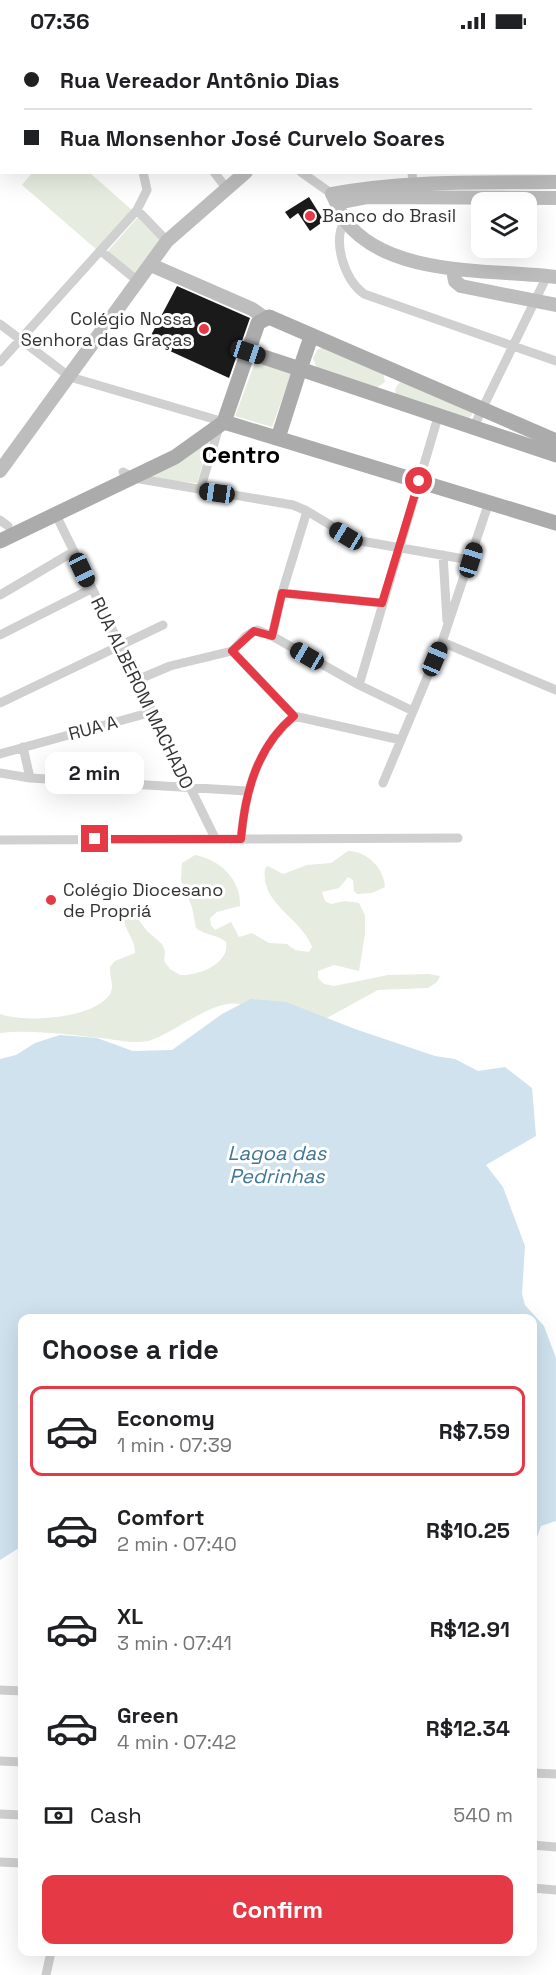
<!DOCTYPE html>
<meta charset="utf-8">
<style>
:root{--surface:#fff;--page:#f6f6f6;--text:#202124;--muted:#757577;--line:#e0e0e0;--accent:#e63946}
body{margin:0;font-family:"Space Grotesk",sans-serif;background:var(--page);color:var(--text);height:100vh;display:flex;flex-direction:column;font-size:22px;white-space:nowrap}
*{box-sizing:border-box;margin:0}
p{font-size:20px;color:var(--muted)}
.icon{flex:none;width:33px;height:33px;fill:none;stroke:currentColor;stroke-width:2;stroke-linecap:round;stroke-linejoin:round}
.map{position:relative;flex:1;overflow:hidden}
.sheet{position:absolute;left:18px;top:1272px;width:519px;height:642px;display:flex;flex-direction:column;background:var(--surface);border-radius:12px;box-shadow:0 6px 24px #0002}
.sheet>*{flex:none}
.top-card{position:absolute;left:0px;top:0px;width:556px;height:132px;box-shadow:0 6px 24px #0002;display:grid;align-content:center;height:132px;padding:0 24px;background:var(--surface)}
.tools{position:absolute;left:471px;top:150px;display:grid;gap:12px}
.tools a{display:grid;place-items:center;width:66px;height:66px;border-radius:12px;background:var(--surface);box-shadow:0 6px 24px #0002;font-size:30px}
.end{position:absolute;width:27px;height:27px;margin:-14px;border:8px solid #e63946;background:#fff;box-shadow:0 0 0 3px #fff}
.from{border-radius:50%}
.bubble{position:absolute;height:42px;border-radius:12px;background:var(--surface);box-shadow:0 6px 24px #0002;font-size:20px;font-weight:600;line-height:42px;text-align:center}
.car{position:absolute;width:18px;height:36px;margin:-18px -9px;border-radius:8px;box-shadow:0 0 4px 2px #0007;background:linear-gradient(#222 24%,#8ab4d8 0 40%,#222 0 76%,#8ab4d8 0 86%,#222 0)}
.top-card b{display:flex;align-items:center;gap:21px;height:57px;font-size:22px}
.top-card b+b{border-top:2px solid var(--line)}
.top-card i{width:15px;height:15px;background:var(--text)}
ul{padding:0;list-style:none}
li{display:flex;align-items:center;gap:18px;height:90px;margin:0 12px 9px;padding:0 12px;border:3px solid transparent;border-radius:12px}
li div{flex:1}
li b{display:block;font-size:22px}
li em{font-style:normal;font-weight:600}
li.selected{border-color:var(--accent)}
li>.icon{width:54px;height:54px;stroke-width:1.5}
h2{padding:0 24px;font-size:27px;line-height:72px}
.pay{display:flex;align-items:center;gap:15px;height:66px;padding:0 24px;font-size:22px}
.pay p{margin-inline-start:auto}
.primary-button{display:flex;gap:12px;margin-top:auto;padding:12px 24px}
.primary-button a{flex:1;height:69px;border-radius:12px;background:var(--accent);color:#fff;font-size:24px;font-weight:600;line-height:69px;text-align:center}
.status{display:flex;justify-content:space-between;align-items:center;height:42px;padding:0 30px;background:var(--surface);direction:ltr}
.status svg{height:16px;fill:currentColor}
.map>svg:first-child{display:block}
.green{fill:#e6ecdf}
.water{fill:#cfe2ee}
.building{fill:#1a1a1a}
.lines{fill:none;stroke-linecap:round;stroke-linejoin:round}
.street{stroke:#d0d0d0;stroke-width:9}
.secondary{stroke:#bdbdbd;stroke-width:14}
.primary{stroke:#ababab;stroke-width:15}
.route{stroke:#e63946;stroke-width:8}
.poi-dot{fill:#e63946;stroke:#fff;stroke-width:2}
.labels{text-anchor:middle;stroke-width:6;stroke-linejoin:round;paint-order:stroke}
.poi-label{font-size:18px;fill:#333;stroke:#fff;text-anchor:start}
.street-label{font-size:18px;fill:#333;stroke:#fff}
.water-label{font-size:20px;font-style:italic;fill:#3f7597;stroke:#fff}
.district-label{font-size:24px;font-weight:bold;fill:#000;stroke:#fff}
</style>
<div class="status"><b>07:36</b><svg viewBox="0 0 49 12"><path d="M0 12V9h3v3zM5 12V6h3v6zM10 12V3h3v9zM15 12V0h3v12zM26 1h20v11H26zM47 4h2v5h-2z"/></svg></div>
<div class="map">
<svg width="556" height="1933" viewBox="0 0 556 1933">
<rect width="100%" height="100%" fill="#fff"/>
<path class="green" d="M 32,131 L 90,131 L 132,168 L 97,208 L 22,143 Z
M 138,175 L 162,197 L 135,234 L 108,209 Z
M 324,305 L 383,329 L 385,340 L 375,347 L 318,329 L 313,316 L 317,308 Z
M 256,318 L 292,330 L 272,385 L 235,374 Z
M 404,338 L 472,370 L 472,373 L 467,378 L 396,353 C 394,346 397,342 404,338 Z
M 210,397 L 197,441 L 146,436 Z
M 348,809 C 367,809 384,826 385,845 L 372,851 L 357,852 L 354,849 L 353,838 L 348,835 L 339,846 L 322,850 L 325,859 L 331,862 L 345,859 L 359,861 L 365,873 L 365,892 L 359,929 L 334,923 L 318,929 L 318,936 L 324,942 L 334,944 L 388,933 L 429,932 L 440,934 L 437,940 L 428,946 L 378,948 L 325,977 L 245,965 C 222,949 173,993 148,999 C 131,1002 118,998 102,996 C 70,993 32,987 0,991 L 0,972 C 25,981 94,977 110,952 C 115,944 109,933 110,925 L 115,919 L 135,911 C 136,896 120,885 125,871 L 135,873 L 147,889 L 162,902 L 165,909 L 164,919 L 170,927 L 180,933 C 198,934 230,922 226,900 C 217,892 206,894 196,886 L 192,865 L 181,838 L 182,821 L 195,813 C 220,818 241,837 240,864 L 217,870 L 210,876 L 211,883 L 215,888 L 231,880 L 239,895 L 252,891 L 269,901 L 287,902 L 295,908 L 309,910 L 312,905 C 301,875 260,863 265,826 L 268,824 L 283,832 L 307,823 L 331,821 Z"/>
<path class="water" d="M 251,957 L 286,960 L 355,987 L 435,1014 L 455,1017 L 478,1029 L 505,1025 L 532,1046 L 536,1094 L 486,1123 L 503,1145 L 525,1204 L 522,1252 L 525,1263 L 544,1284 L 556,1316 L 556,1479 L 541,1484 L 533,1507 L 532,1276 L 22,1276 L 22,1504 L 0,1518 L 0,1017 L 16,1013 L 35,1001 L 60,993 L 97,996 L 133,1009 L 172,1008 L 222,972 Z"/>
<path class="building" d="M 309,155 L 324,179 L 310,189 L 298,171 L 290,177 L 285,170 Z
M 177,244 L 250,276 L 229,336 L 148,299 Z"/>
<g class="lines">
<path class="street" d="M 12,0 L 15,2
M 116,0 L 117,2
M 143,0 L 144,2
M 192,0 L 194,2
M 313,0 L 314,2
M 26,2 L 30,0
M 90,2 L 93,0
M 281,2 L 283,0
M 0,70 L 2,68
M 555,70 L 556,70
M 214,130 L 227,147
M 301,130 L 332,152
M 412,130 L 413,142
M 137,168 L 167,199
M 345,178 C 332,199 344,237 364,252 L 556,319
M 101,209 L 139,240
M 0,282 L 70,335 L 224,380
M 0,320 L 137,168 L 147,148 L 143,130
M 473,386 L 547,234
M 123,430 L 134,436 L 293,463 L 307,469 L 355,498 L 470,518
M 200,448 L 219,385
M 56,473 L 215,796
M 0,478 L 8,484
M 443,513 L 447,579
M 282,551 L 382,561
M 0,553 L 73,510
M 0,593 L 91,547
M 272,594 L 282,551 L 307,469
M 442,600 L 556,648
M 232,609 L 294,674 L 401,698
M 137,638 L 170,624 L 232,609 L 246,594 L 257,588 L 272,594 L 359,643 L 413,669
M 359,643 L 438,375
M 0,661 L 163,583
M 23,705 L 30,736
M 0,712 L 152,670
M 0,731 L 30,736 L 247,749
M 383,741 L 442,600 L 489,460
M 241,797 C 245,750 257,705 294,674
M 0,798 L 458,796
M 0,1648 L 22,1649
M 0,1719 L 22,1720
M 532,1731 L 556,1732
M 0,1772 L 22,1773
M 532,1803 L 556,1805
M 0,1820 L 22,1821
M 532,1846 L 556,1848
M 46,1933 L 51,1910"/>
<path class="secondary" d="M 403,2 L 405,0
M 556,140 C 481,141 406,138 332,152 C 337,160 339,170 344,177 C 386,236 493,227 556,235
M 337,161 L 368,155 L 556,156
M 151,223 L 252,267 L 265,276
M 453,228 L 455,239 L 461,244 L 556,263
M 0,429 L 167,199 L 246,130"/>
<path class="primary" d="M 248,310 L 300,327 L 311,295
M 224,380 L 258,281 L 269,275 L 556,399
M 224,380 L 556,481
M 278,396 L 300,327 L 556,413
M 0,499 L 175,415 L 224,380"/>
</g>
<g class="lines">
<path class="route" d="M 95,797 L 241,797 C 245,750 257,705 294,674 L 232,609 L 254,589 L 272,594 L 282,551 L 382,561 L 419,439"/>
</g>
<g class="poi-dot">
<circle cx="310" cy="174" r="6"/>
<circle cx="204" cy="287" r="6"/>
<circle cx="51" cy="858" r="6"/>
</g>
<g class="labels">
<g class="poi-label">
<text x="322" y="180">Banco do Brasil</text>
<text x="192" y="283" text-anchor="end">Colégio Nossa<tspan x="192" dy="21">Senhora das Graças</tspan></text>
<text x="63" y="854">Colégio Diocesano<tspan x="63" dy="21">de Propriá</tspan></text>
</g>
<g class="street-label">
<text transform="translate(142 651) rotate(64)" y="6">RUA ALBEROM MACHADO</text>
<text transform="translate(93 686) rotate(-15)" y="6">RUA A</text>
</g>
<g class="water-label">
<text x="277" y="1118">Lagoa das<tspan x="277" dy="23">Pedrinhas</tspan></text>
</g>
<g class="district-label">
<text x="241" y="421">Centro</text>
</g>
</g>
</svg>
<div class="tools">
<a><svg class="icon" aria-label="layers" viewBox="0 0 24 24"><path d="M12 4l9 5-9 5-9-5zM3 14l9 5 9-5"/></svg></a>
</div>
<i class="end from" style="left:419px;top:439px"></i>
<i class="end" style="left:95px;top:797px"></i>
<div class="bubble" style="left:45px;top:710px;width:99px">2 min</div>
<i class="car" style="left:248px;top:310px;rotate:108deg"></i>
<i class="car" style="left:217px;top:451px;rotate:278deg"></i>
<i class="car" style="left:346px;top:494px;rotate:301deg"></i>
<i class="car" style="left:471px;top:518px;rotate:17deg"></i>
<i class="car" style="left:82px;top:528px;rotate:155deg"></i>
<i class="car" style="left:307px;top:614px;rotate:300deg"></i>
<i class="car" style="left:435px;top:617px;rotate:23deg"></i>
<div class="top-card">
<b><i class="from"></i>Rua Vereador Antônio Dias</b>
<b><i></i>Rua Monsenhor José Curvelo Soares</b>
</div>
<section class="sheet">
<h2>Choose a ride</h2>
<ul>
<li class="selected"><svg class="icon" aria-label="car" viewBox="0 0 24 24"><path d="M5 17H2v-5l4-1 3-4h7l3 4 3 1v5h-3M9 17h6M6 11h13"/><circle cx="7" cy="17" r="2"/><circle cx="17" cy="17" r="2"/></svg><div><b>Economy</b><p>1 min · 07:39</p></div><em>R$7.59</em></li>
<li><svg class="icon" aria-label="car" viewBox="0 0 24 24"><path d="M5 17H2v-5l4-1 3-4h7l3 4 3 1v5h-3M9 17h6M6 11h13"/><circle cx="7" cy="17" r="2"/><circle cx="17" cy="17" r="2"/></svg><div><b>Comfort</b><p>2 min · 07:40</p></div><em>R$10.25</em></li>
<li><svg class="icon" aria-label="car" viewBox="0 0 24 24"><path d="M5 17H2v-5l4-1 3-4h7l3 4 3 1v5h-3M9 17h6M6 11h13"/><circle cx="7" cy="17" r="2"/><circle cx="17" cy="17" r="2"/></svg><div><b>XL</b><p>3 min · 07:41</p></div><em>R$12.91</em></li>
<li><svg class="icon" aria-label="car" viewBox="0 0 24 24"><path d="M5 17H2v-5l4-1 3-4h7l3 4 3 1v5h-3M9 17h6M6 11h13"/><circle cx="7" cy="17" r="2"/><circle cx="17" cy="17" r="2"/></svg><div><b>Green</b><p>4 min · 07:42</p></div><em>R$12.34</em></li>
</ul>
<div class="pay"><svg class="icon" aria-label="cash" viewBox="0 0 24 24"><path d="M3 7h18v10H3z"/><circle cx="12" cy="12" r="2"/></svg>Cash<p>540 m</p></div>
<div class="primary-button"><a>Confirm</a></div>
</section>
</div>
